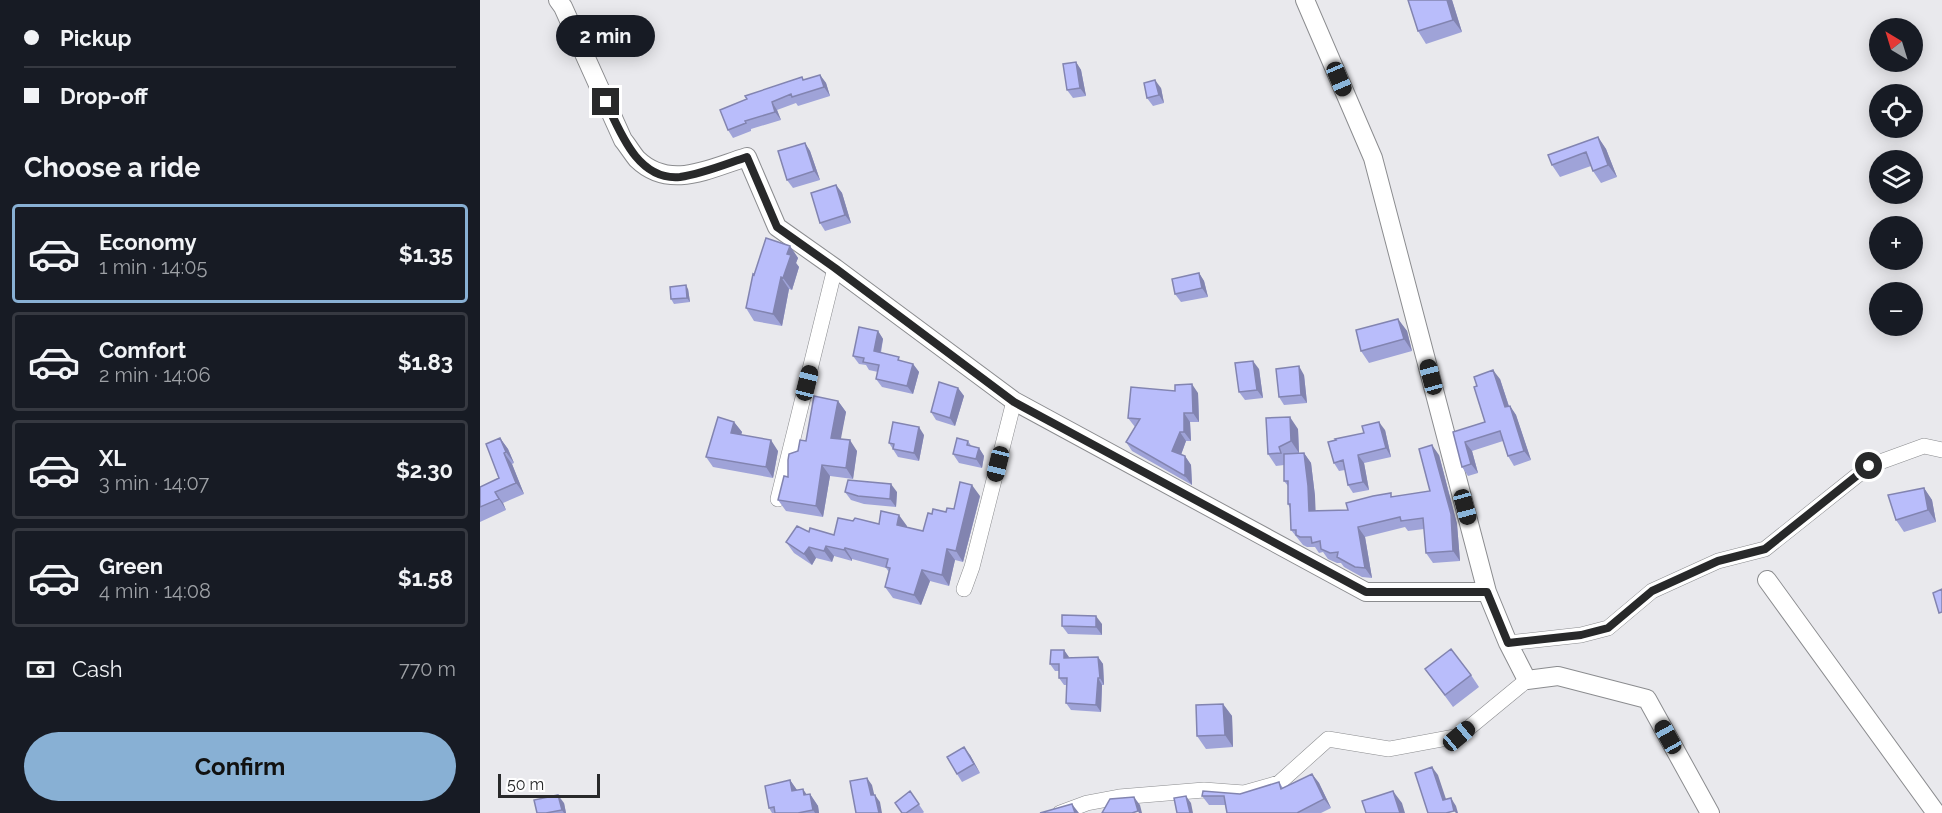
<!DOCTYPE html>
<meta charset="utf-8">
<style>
:root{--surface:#171b24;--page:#242831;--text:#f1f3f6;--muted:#9ea1a6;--line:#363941;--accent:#88b0d4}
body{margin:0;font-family:Raleway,sans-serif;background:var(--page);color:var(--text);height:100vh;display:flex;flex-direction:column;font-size:22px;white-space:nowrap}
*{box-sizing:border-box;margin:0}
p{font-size:20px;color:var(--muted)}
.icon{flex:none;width:33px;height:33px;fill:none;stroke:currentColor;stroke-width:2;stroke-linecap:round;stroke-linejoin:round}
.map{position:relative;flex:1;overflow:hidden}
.side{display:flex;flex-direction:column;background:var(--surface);width:480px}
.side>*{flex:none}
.banner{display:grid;align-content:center;height:132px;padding:0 24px;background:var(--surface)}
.needle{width:39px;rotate:322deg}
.buttons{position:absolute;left:1389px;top:18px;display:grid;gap:12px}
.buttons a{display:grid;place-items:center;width:54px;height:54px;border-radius:50%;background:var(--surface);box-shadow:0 3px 15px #0003;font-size:30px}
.scale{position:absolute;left:18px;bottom:15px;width:102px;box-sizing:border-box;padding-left:6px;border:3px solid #28292a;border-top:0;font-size:16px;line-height:21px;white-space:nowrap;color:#28292a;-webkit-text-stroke:4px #fff;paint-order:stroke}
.end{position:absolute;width:27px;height:27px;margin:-14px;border:8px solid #28292a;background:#fff;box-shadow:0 0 0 3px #fff}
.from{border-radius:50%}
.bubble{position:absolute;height:42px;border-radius:21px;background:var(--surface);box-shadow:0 3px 15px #0003;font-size:20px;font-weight:700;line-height:42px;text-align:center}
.car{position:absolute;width:18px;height:36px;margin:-18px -9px;border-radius:8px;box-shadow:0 0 4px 2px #0007;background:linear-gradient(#222 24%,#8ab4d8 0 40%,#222 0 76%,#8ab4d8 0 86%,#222 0)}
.banner b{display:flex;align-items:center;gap:21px;height:57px;font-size:22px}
.banner b+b{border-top:2px solid var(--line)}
.banner i{width:15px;height:15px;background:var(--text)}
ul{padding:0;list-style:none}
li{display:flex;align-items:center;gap:18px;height:99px;margin:0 12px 9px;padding:0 12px;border:3px solid var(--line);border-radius:6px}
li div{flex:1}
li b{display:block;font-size:22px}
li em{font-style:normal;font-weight:700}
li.current{border-color:var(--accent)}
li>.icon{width:54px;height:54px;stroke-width:1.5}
h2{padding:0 24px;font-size:27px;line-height:72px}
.pay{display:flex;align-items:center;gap:15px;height:66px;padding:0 24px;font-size:22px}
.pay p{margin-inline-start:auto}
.primary-button{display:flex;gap:12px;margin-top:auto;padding:12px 24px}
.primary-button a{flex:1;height:69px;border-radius:36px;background:var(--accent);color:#111;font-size:24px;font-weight:700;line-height:69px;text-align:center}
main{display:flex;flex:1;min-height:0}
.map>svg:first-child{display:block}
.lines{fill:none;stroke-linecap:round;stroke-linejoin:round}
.minor-casing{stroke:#8b8c8f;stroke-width:16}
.tertiary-casing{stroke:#8b8c8f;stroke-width:20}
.minor{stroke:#fff;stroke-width:15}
.tertiary{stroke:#fff;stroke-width:18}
.wall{fill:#9fa3d8}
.shaded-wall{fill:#8284b0}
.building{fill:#b9bdfb;stroke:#8284b0;stroke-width:1.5}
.route{stroke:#28292a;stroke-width:8}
</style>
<main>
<section class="side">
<div class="banner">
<b><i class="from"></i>Pickup</b>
<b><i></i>Drop-off</b>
</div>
<h2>Choose a ride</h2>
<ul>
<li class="current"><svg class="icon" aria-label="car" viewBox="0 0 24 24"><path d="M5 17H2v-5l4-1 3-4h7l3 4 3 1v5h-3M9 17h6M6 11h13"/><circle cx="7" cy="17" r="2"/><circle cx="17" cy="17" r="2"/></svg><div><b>Economy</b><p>1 min · 14:05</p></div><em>$1.35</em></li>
<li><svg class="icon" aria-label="car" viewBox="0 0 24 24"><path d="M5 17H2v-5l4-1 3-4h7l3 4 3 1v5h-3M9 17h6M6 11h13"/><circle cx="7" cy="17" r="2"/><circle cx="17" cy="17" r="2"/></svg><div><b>Comfort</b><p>2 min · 14:06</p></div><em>$1.83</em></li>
<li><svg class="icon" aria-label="car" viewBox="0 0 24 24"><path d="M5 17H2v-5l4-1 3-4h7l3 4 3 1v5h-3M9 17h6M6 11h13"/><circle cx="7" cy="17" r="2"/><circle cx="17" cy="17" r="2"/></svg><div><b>XL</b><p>3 min · 14:07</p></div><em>$2.30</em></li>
<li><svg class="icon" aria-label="car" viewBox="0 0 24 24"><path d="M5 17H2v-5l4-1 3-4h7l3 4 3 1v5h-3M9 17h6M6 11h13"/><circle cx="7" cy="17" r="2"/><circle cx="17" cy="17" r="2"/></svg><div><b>Green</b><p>4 min · 14:08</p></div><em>$1.58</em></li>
</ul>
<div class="pay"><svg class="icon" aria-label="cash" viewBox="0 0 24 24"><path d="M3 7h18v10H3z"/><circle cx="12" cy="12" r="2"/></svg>Cash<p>770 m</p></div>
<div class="primary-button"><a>Confirm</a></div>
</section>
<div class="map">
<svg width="1462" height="813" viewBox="0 0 1462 813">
<rect width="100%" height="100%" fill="#e9e9ed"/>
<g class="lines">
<defs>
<path id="minor" d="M 298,499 L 355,268
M 484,589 L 492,567 L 534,401
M 1028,643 L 1101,635 L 1128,628 L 1172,591 L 1238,561 L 1285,549 L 1389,466 L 1444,446 L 1462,450
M 580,813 L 607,803 L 639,797 L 724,790 L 764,793 L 799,783 L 848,739 L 909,749 L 979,736 L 1047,680"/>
<path id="tertiary" d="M 78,0 L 83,7 L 143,140 C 148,146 152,153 157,159 C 190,191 230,168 267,157 L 297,227 L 355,268 L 534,401 L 886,592 L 1007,592
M 825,0 L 893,158 L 1007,592 L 1028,643 L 1047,680 L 1078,676 L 1167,699 L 1230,813
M 1287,580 L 1456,813"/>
</defs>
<use href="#minor" class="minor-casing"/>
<use href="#tertiary" class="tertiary-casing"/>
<use href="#minor" class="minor"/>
<use href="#tertiary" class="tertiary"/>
</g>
<path class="wall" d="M 972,0 L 982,32 L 946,44 L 938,31 Z
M 596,62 L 601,70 L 606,96 L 593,98 L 587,90 Z
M 340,75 L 346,83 L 350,96 L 318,106 L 316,103 L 297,110 L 301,120 L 271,129 L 271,131 L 253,138 L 248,130 L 322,77 L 324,80 Z
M 681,88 L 684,103 L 673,106 L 667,98 Z
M 1118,137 L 1126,149 L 1137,177 L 1121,183 L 1113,171 L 1111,166 L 1080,177 L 1072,165 Z
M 325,143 L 330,151 L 340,180 L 313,188 L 307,180 Z
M 356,185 L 362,193 L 371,223 L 345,231 L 340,223 Z
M 310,246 L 318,258 L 316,263 L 319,267 L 312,290 L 309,289 L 302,326 L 274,321 L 266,308 L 274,275 Z
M 719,273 L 724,281 L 728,297 L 701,302 L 695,294 Z
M 208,289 L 210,302 L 194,304 L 191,299 Z
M 918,319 L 927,331 L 932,351 L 889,363 L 881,351 Z
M 398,331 L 403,339 L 401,353 L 422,361 L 433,364 L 439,372 L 433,394 L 402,387 L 396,379 L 398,372 L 389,370 L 386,365 L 379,364 L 373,356 Z
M 779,369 L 783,398 L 765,400 L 759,392 Z
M 824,375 L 827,403 L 804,405 L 799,397 Z
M 1020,379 L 1029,406 L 1030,406 L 1036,415 L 1051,460 L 1034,466 L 1028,456 L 1023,441 L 992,451 L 998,473 L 988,476 L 982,467 L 973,432 L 1005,422 Z
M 478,388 L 484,396 L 475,426 L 456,420 L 451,412 Z
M 718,393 L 719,422 L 710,422 L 711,441 L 706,441 L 701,455 L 705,456 L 711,465 L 712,485 L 652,451 L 646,442 L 655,427 L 648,418 Z
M 358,401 L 366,412 L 360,439 L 377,451 L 373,479 L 350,476 L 343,517 L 306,511 L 298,500 L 318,451 Z
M 254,422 L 262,432 L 261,435 L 298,451 L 293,478 L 233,467 L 226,457 Z
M 818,429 L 819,453 L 818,454 L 824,453 L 831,463 L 835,496 L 835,511 L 868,510 L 913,497 L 950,491 L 959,455 L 977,524 L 980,561 L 953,563 L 946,553 L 944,529 L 928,531 L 925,527 L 885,537 L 892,578 L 882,577 L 864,567 L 861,563 L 857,563 L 848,559 L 843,552 L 839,553 L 835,547 L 827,547 L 823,545 L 811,530 L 810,508 L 808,504 L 808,486 L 804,481 L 804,465 L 796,466 L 788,454 Z
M 905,430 L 911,457 L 884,463 L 889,490 L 873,493 L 868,485 L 865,470 L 859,471 L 854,463 Z
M 444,435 L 439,461 L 418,457 L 409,443 Z
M 20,438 L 28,449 L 34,463 L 32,464 L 44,494 L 23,503 L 26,510 L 0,522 L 0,487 L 19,478 Z
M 488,441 L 492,447 L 499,448 L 504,456 L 502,468 L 479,463 L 473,454 Z
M 1444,488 L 1452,500 L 1456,522 L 1424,532 L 1416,520 Z
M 365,492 L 417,492 L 416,507 L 384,504 L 371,500 Z
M 500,496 L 483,562 L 475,560 L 469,586 L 450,581 L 441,605 L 413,598 L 405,587 L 409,572 L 406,568 L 372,559 L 372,561 L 354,556 L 352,562 L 336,558 L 332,565 L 314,553 L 306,542 L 329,532 L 354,535 L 373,521 L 427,526 L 427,527 L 443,531 L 452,514 L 466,512 L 474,509 Z
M 622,624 L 622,635 L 588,634 L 582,626 Z
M 584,650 L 589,658 L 618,657 L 623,664 L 624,685 L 622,685 L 621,712 L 591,710 L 586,703 L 587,685 L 584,685 L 579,678 L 579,671 L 575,671 L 570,664 Z
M 945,669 L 991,675 L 999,687 L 973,707 Z
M 743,704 L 752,716 L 753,747 L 726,749 L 717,736 Z
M 490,755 L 500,773 L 482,782 L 477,774 Z
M 832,774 L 839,783 L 851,808 L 841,813 L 747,813 L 745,805 L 729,805 L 722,796 L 760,794 L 799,782 L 803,788 Z
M 310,780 L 317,790 L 327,795 L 330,794 L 338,806 L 339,813 L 292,813 L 289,808 Z
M 430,791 L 444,812 L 443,813 L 422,813 Z
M 84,803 L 86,813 L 57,813 Z"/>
<path class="shaded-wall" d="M 967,0 L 972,0 L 982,32 L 973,20 Z
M 596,62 L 601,70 L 606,96 L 600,88 Z
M 340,75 L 346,83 L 350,96 L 344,87 Z
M 675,80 L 681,88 L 684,103 L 679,95 Z
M 292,102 L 297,110 L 301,120 L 295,112 Z
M 1118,137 L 1126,149 L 1137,177 L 1128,165 Z
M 325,143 L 330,151 L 340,180 L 334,171 Z
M 356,185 L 362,193 L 371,223 L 365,215 Z
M 310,246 L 318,258 L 316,263 L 319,267 L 312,290 L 303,278 L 307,254 Z
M 719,273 L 724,281 L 728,297 L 722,288 Z
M 301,277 L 309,289 L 302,326 L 293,314 Z
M 206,285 L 208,289 L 210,302 L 207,298 Z
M 918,319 L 927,331 L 932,351 L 924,339 Z
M 398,331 L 403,339 L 399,359 L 394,351 Z
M 773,361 L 779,369 L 783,398 L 777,390 Z
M 433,364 L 439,372 L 433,394 L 427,386 Z
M 819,366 L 824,375 L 827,403 L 821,395 Z
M 1013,370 L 1020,379 L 1032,416 L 1025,407 Z
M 712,384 L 718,393 L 719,422 L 713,413 Z
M 478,388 L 484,396 L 475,426 L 470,418 Z
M 358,401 L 366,412 L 359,449 L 351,438 Z
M 1030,406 L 1036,415 L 1051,460 L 1044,451 Z
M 704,413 L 710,422 L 711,441 L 704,432 Z
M 810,417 L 818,429 L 819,453 L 811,441 Z
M 254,422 L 262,432 L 258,444 L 251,433 Z
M 899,422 L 905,430 L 911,457 L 906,448 Z
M 439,427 L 444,435 L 439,461 L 434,453 Z
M 700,432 L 706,441 L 699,460 L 692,451 Z
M 20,438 L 28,449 L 34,463 L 26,452 Z
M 291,440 L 298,451 L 293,478 L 286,467 Z
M 370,440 L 377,451 L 373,479 L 366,468 Z
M 985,442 L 992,451 L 998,473 L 991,464 Z
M 952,445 L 959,455 L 977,524 L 980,561 L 973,551 Z
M 499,448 L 504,456 L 502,468 L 496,459 Z
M 24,453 L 32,464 L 44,494 L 36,483 Z
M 824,453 L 831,463 L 835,496 L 836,520 L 829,511 Z
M 878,455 L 884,463 L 889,490 L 883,482 Z
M 705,456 L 711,465 L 712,485 L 705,476 Z
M 342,465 L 350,476 L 343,517 L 336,506 Z
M 411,484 L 417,492 L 416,507 L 410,499 Z
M 492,485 L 500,496 L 483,562 L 476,551 Z
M 1444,488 L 1452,500 L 1456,522 L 1448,510 Z
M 15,492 L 23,503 L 26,510 L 19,499 Z
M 419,515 L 427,526 L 425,536 L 417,525 Z
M 878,527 L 885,537 L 892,578 L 885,568 Z
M 346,546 L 354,556 L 352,562 L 344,551 Z
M 329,547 L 336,558 L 332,565 L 324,554 Z
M 365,548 L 372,559 L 372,561 L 364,550 Z
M 467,549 L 475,560 L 469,586 L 462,575 Z
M 442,570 L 450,581 L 441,605 L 434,595 Z
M 616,616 L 622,624 L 622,635 L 616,627 Z
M 584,650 L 589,657 L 589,665 L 584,658 Z
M 618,657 L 623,664 L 624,685 L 620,678 Z
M 618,678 L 622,685 L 621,712 L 616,705 Z
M 743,704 L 752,716 L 753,747 L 745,735 Z
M 484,747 L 490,755 L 500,773 L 494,764 Z
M 952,767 L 958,775 L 969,808 L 963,800 Z
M 832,774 L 839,783 L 851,808 L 844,799 Z
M 387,778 L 392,785 L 396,802 L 391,795 Z
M 310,780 L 319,793 L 312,791 Z
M 323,789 L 331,801 L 330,794 L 338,806 L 339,813 L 335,813 L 324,795 Z
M 913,791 L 922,803 L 925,813 L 920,813 Z
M 78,795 L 84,803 L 86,813 L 84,813 L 82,810 Z
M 395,795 L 400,802 L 402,813 L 399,813 Z
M 706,796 L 711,803 L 713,813 L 710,813 Z
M 654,797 L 660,805 L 662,813 L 659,813 L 658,811 Z
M 971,798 L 976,806 L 978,813 L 976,813 L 974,811 Z
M 592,804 L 599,813 L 595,813 Z"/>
<path class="building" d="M 928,0 L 967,0 L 973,20 L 938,31 Z
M 596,62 L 600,88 L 587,90 L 583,64 Z
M 340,75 L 344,87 L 312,97 L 311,94 L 292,102 L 295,112 L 265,121 L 266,123 L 248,130 L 240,110 L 267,99 L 265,96 L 322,77 L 323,80 Z
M 675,80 L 679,95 L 667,98 L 664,83 Z
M 1118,137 L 1128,165 L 1113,171 L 1106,152 L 1072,165 L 1068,155 Z
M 325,143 L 334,171 L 307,180 L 298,151 Z
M 356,185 L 365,215 L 340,223 L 331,193 Z
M 286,238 L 310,246 L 307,254 L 311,255 L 303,278 L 301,277 L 293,314 L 266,308 L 273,274 L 274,275 Z
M 719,273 L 722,288 L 695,294 L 692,279 Z
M 206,285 L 207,298 L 191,299 L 190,287 Z
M 918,319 L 924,339 L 881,351 L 876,330 Z
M 379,327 L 398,331 L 394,351 L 419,357 L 418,360 L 433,364 L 427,386 L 396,379 L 399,365 L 383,362 L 384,358 L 373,356 Z
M 773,361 L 777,390 L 759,392 L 755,363 Z
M 819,366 L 821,395 L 799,397 L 796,369 Z
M 1013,370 L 1025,407 L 1030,406 L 1044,451 L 1028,456 L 1020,431 L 985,442 L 991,464 L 982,467 L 973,432 L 1005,422 L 994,387 L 997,386 L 994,377 Z
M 459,382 L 478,388 L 470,418 L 451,412 Z
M 712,384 L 713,413 L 704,413 L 704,432 L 700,432 L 692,451 L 705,456 L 705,476 L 646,442 L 660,419 L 648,418 L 651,387 L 695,391 L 695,385 Z
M 334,396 L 358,401 L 351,438 L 370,440 L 366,468 L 342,465 L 336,506 L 298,500 L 304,476 L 308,477 L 308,460 L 309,454 L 318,451 L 320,440 L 326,441 Z
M 238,417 L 254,422 L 251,433 L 291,440 L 286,467 L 226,457 Z
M 810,417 L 811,441 L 799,447 L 801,453 L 788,454 L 786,418 Z
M 413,422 L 439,427 L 434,453 L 413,449 L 414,444 L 409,443 Z
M 899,422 L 906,448 L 878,455 L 883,482 L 868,485 L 863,460 L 854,463 L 848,442 L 856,440 L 855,439 L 884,433 L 882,426 Z
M 20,438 L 26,452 L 24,453 L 36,483 L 15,492 L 19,499 L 0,507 L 0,487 L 19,478 L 6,444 Z
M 477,438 L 488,441 L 487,445 L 499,448 L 496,459 L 473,454 Z
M 952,445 L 971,514 L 973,551 L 946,553 L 943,518 L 921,521 L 920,517 L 878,527 L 885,568 L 875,567 L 857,557 L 858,552 L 850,553 L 841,549 L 840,541 L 832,543 L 831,537 L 820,537 L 816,535 L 816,530 L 811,530 L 810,504 L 808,504 L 808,481 L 804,481 L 804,454 L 824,453 L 828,486 L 829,511 L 868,510 L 866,503 L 893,496 L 911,493 L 911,497 L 950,491 L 939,449 Z
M 368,480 L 411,484 L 410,499 L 378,496 L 365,492 Z
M 480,482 L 492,485 L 476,551 L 467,549 L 462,575 L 442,570 L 434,595 L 405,587 L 410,568 L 406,567 L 408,559 L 365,548 L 364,550 L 346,546 L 344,551 L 329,547 L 324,554 L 306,542 L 317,526 L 329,532 L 330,528 L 354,535 L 358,518 L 373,521 L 375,518 L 399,524 L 401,511 L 419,515 L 417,525 L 443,531 L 448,513 L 452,514 L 453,509 L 466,512 L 467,508 L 474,509 Z
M 1444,488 L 1448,510 L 1416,520 L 1408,495 Z
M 1462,589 L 1462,612 L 1459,613 L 1453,593 Z
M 582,615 L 616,616 L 616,627 L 582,626 Z
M 971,649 L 991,675 L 965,695 L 945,669 Z
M 571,650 L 584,650 L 584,658 L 618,657 L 620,678 L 618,678 L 616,705 L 586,703 L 587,678 L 579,678 L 579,664 L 570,664 Z
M 743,704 L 745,735 L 717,736 L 716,705 Z
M 484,747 L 494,764 L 477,774 L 467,757 Z
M 952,767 L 963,800 L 971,798 L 974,811 L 966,813 L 948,813 L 935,773 Z
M 832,774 L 844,799 L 817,813 L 747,813 L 744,796 L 722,796 L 723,791 L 760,794 L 799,782 L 801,789 Z
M 387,778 L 391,795 L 395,795 L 399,813 L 376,813 L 370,781 Z
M 310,780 L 312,791 L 323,789 L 324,795 L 330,794 L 333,810 L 318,813 L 295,813 L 294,807 L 289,808 L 285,786 Z
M 430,791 L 439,804 L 426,813 L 422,813 L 415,803 Z
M 913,791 L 920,813 L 886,813 L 882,801 Z
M 78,795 L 82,810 L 66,813 L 57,813 L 54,800 Z
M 706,796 L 710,813 L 697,813 L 694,798 Z
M 654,797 L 658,811 L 652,813 L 622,813 L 630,799 Z
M 592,804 L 595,813 L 560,813 Z"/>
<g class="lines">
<path class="route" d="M 126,102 C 140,132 158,181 200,177 C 222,174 246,164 267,157 L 297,227 L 355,268 L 534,402 L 886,592 L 1007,592 L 1028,643 L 1101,635 L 1128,628 L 1172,591 L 1238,561 L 1285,549 L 1389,466"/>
</g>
</svg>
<div class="buttons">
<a><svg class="needle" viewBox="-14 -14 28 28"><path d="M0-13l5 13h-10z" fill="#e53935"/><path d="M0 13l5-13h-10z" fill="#9ea1a6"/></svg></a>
<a><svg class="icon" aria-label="locate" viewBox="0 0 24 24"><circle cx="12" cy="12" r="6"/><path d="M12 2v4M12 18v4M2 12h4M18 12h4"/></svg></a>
<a><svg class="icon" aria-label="layers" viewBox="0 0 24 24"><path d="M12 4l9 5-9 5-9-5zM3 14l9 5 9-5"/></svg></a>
<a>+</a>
<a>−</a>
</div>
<div class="scale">50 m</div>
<i class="end from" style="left:1389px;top:466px"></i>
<i class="end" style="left:126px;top:102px"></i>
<div class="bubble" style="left:76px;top:15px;width:99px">2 min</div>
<i class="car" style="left:859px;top:79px;rotate:157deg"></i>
<i class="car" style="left:951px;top:377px;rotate:345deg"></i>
<i class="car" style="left:327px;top:383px;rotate:14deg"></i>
<i class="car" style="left:518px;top:464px;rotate:194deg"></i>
<i class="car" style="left:985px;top:507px;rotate:165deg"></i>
<i class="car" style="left:979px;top:736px;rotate:50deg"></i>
<i class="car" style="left:1188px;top:737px;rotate:331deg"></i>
</div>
</main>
